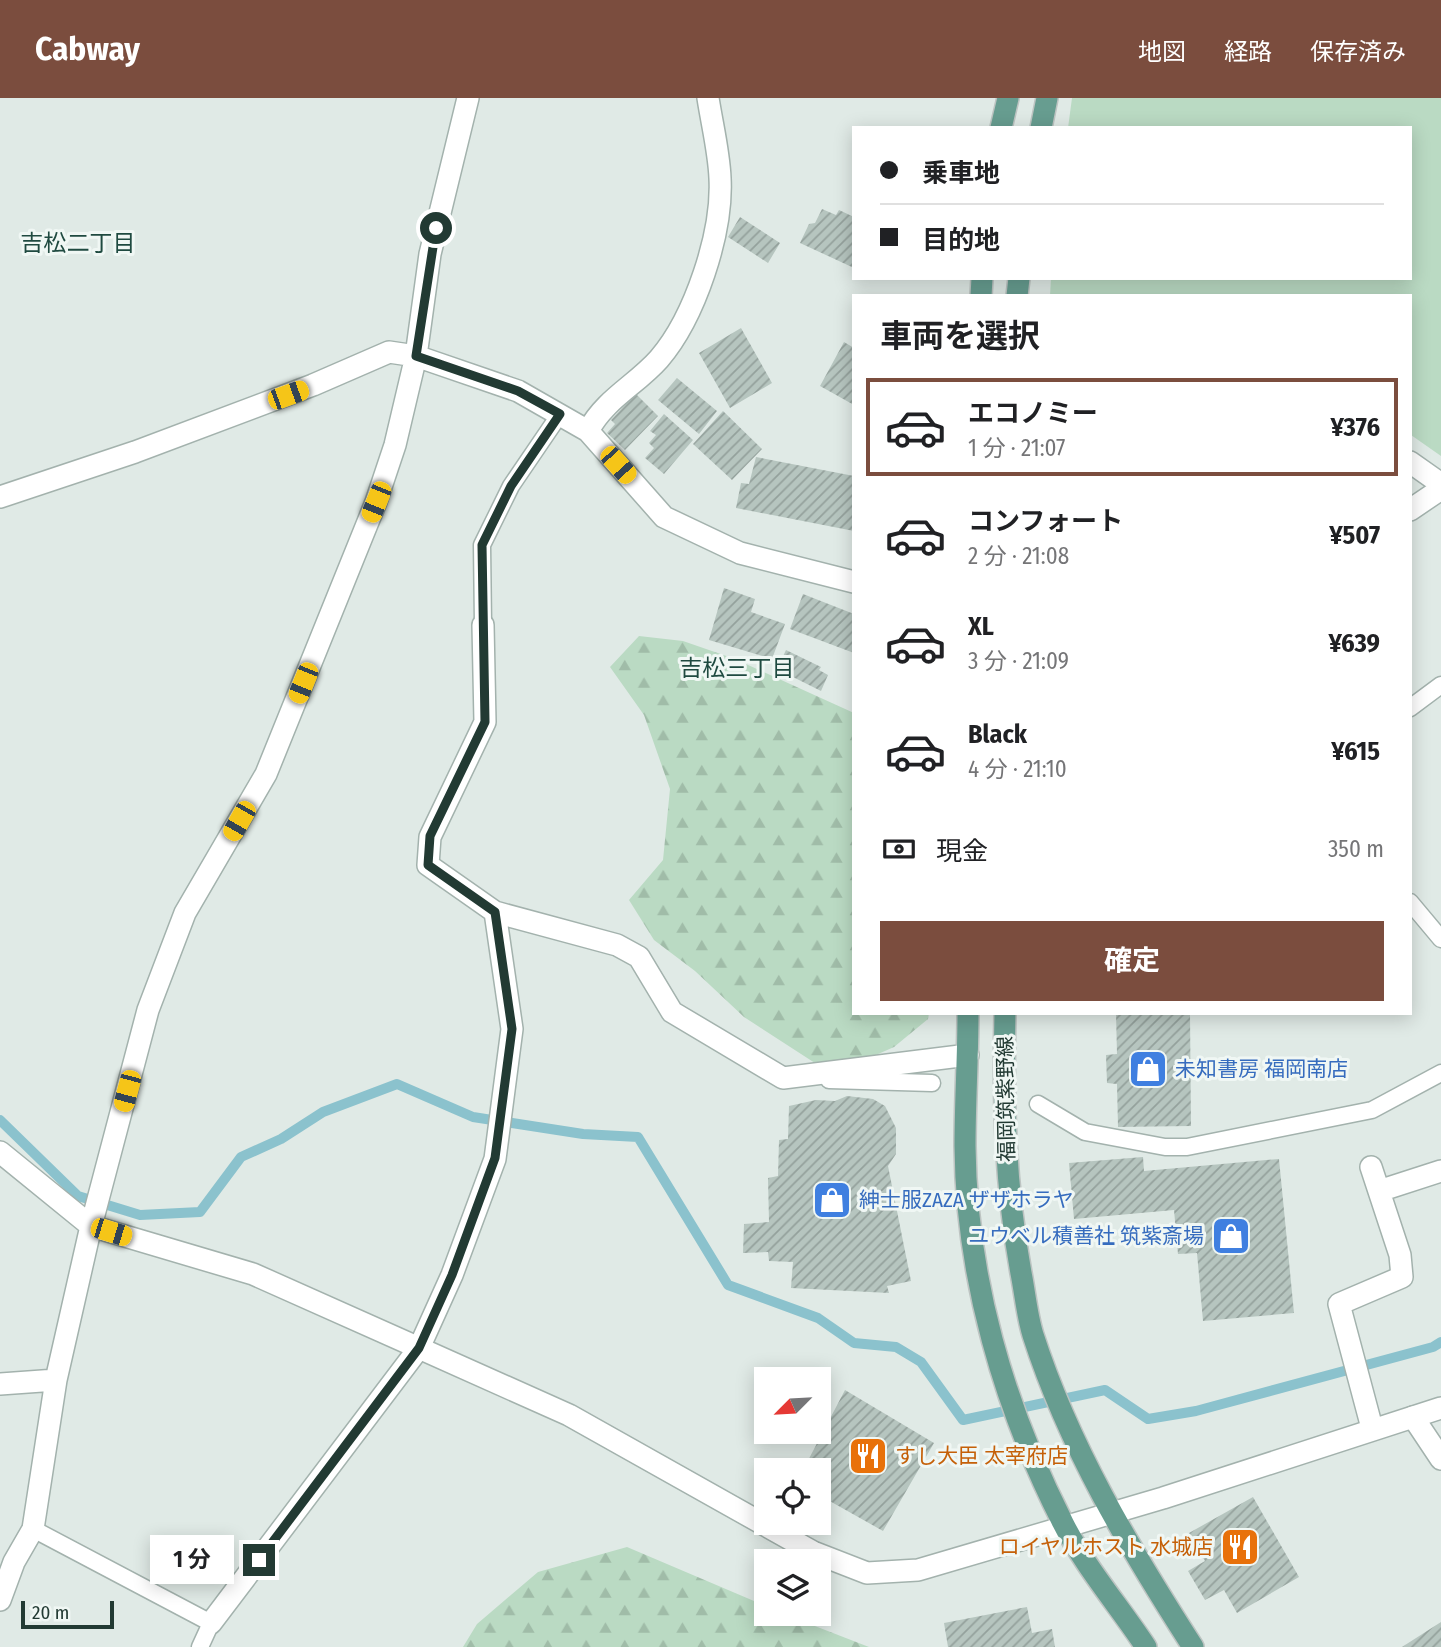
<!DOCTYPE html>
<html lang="ja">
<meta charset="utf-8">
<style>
:root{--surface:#fff;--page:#f2f2f2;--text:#202124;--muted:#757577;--line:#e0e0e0;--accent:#7b4d3e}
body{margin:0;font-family:"Fira Sans Condensed","Noto Sans JP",sans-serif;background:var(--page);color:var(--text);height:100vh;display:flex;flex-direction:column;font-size:26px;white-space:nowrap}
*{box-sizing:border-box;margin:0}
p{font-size:23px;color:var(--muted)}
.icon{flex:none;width:38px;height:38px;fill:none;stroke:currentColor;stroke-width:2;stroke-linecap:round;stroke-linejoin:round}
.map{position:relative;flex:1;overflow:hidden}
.side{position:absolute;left:852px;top:196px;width:560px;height:721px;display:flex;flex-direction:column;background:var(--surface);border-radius:0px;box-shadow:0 4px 18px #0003}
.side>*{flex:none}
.top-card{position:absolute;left:852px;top:28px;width:560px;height:154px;border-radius:0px;box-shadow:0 4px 18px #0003;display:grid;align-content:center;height:154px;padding:0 28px;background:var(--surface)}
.needle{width:46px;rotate:246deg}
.tools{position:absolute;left:754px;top:1269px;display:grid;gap:14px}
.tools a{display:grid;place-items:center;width:77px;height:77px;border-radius:0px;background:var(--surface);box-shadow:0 4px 18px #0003;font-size:35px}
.scale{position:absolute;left:21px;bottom:18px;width:93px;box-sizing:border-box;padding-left:7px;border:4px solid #223a33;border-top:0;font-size:19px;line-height:24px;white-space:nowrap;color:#223a33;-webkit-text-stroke:5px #f0f7f4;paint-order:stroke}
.end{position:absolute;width:32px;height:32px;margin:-16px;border:9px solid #223a33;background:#fff;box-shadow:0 0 0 4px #fff}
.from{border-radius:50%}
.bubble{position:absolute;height:49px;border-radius:0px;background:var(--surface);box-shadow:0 4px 18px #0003;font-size:23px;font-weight:700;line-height:49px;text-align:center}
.car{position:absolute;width:21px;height:42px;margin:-21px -10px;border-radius:9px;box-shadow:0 0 5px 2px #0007;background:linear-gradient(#f5c518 24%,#345 0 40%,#f5c518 0 76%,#345 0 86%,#f5c518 0)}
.top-card b{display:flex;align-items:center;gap:24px;height:66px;font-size:26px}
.top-card b+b{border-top:2px solid var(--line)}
.top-card i{width:18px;height:18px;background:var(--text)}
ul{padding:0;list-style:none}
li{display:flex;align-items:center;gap:21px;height:98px;margin:0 14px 10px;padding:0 14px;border:4px solid transparent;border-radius:0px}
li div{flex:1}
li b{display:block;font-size:26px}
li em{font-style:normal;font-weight:700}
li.selected{border-color:var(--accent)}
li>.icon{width:63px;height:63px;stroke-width:1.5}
h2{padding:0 28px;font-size:32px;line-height:84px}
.pay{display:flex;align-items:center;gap:18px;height:77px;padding:0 28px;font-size:26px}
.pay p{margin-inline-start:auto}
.primary-button{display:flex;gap:14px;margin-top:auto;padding:14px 28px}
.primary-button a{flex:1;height:80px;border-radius:0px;background:var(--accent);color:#fff;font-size:28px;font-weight:700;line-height:80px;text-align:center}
header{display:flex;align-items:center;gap:42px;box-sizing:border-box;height:98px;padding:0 35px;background:var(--accent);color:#fff}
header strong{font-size:33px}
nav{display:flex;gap:38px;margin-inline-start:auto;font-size:24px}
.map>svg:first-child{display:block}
.green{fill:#badac3}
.forest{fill:url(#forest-firs)}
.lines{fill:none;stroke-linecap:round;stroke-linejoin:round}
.stream{stroke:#8bc2cd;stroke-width:10}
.building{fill:url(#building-hatch)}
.service-casing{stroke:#a3b2ad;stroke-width:19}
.minor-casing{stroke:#a3b2ad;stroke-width:24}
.tertiary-casing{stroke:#a3b2ad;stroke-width:24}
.primary-casing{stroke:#bdc4c2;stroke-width:24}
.service{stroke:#fff;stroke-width:16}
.minor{stroke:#fff;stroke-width:21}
.tertiary{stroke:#fff;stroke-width:21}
.primary{stroke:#679d90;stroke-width:21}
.route{stroke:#223a33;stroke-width:9}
.labels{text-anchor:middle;stroke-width:6;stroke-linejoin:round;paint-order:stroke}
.shop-label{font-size:21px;fill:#366cbe;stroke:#f0f7f4;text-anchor:start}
.street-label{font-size:21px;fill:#223a33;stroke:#f0f7f4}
.food-label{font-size:21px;fill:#c56008;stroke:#f0f7f4;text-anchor:start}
.neighbourhood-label{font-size:23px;fill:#1f4a40;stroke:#f0f7f4}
</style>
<header>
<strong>Cabway</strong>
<nav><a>地図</a><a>経路</a><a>保存済み</a></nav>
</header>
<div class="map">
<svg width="1441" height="1549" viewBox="0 0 1441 1549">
<defs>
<pattern id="forest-firs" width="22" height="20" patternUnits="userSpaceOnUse" patternTransform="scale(1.75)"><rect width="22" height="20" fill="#badac3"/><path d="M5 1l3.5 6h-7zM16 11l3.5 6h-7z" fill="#a0bca8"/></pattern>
<pattern id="building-hatch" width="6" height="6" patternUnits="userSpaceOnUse" patternTransform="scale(1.75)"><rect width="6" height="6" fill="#b6c5bf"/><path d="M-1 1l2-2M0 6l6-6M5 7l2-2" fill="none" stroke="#94a19c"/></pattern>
</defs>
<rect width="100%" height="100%" fill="#e0eae6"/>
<path class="green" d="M 1072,0 L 1441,0 L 1441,358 L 1411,337 L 1410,198 L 1050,198 L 1051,180 L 1410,180 L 1410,30 L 1068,30 Z"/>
<path class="forest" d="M 639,538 L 683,543 L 735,561 L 854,615 L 854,915 L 929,915 L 928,921 L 894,949 L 851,968 L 818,967 L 744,919 L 695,873 L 654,842 L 629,802 L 663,762 L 670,691 L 644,617 L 610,569 Z
M 627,1449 L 766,1508 L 766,1516 L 784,1516 L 869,1549 L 463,1549 L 477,1526 L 538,1474 Z"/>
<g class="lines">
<path class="stream" d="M 0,1022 L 78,1098 L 140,1117 L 200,1114 L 241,1059 L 281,1041 L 323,1014 L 397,986 L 473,1019 L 583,1036 L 638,1039 L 728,1187 L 818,1220 L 854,1245 L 896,1249 L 921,1264 L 963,1322 L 1105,1292 L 1148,1321 L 1196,1313 L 1433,1249 L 1441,1244"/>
</g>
<path class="building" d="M 822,111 L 836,117 L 839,112 L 854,119 L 854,170 L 800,145 L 809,126 L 815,125 Z
M 740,119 L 780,145 L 768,165 L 728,139 Z
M 741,230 L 772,285 L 730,310 L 699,255 Z
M 844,244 L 854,250 L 854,307 L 820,288 Z
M 677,280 L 717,313 L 699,336 L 658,302 Z
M 636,296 L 658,318 L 625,352 L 607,335 L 615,326 L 611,322 Z
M 723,313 L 762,351 L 732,382 L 693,346 Z
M 664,316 L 693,342 L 664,376 L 645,360 L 654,350 L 649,345 L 656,337 L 650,333 Z
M 756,359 L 854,378 L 854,433 L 736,410 L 741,385 L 749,386 Z
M 724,490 L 755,501 L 751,514 L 785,526 L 772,561 L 709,542 Z
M 803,496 L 854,516 L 854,555 L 790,531 Z
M 786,552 L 821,569 L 819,572 L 828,577 L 821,593 L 777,571 Z
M 1116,915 L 1190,915 L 1191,1028 L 1118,1029 L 1117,986 L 1107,985 L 1106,957 L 1117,956 Z
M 847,998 L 873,1001 L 885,1008 L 896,1030 L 896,1056 L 888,1068 L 911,1183 L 887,1188 L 889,1195 L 791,1190 L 793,1164 L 769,1163 L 768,1154 L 743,1155 L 744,1126 L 769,1124 L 768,1080 L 778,1078 L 779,1042 L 788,1041 L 789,1008 L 816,1002 L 835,1003 Z
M 1143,1059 L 1144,1073 L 1279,1061 L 1294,1215 L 1203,1223 L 1197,1155 L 1178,1156 L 1174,1112 L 1074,1121 L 1069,1065 Z
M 845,1292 L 934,1345 L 883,1433 L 819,1397 L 819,1372 L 803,1372 Z
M 1253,1399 L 1299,1479 L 1237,1515 L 1224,1492 L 1205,1502 L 1188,1473 L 1205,1463 L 1189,1435 Z
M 1027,1509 L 1032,1535 L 1052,1531 L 1055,1549 L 948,1549 L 944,1525 Z
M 1441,1524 L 1441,1549 L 1402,1549 Z"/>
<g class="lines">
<defs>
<path id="service" d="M 483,527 L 482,447 L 511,388 L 560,316
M 1410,610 L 1441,587
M 1410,804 L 1441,841
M 829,982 L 932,985
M 1038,1006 L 1085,1034 L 1165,1049 L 1187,1049 L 1372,1012 L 1441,975
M 33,1431 L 211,1525 L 200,1549"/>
<path id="minor" d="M 588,333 C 605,301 636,287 659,261 C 695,219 723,135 720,80 C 719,54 712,26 708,0
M 1410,364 L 1441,386
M 0,399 L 135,354 L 313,287 L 389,254 L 416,258 L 518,293 L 588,333 L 664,419 L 740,455 L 854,484
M 1410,412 L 1441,391
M 495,814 L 617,847 L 639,859 L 672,914 L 783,980 L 968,957
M 0,1054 L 91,1128 L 253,1176 L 419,1250
M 1371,1069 L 1400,1157 L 1402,1179 L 1339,1206 L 1372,1330
M 1379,1093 L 1441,1073
M 0,1286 L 56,1282
M 1413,1319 L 1441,1361
M 0,1502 L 14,1464 L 33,1431 L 56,1282 L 91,1128 L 148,912 L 185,815 L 266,676 L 376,404 L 395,347 L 416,258 L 430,156 L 468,0
M 211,1525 L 419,1250 L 452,1177 L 495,1061 L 512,931 L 495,814 L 428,767 L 430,739 L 485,624 L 483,527"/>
<path id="tertiary" d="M 419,1250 L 569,1317 L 813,1454 L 867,1475 L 918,1472 L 1163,1400 L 1441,1310"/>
<path id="primary" d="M 1001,30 L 1008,0
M 1041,30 L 1047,0
M 981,198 L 982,180
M 1017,198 L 1019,180
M 968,915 C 968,959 965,1004 965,1048 C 966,1179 1004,1309 1063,1425 C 1085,1469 1119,1508 1146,1549
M 1005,915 C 1003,1003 1005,1088 1021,1175 C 1025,1195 1027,1218 1033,1237 C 1069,1349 1130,1451 1193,1549"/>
</defs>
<use href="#service" class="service-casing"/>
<use href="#minor" class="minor-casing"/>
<use href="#tertiary" class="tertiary-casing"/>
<use href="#primary" class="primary-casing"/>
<use href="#service" class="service"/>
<use href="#minor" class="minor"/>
<use href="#tertiary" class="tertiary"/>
<use href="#primary" class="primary"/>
</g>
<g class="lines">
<path class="route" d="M 259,1462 L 419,1250 L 452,1177 L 495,1060 L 512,931 L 495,814 L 428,767 L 430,738 L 485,624 L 482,447 L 511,388 L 560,316 L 518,293 L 416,258 L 436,130"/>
</g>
<defs>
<symbol id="shop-square" viewBox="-11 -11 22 22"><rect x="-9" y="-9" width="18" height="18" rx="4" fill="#3f7fe0" stroke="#f0f7f4"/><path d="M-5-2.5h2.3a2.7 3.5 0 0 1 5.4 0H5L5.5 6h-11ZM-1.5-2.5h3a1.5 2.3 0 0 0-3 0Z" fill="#fff"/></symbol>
<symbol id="restaurant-square" viewBox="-11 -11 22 22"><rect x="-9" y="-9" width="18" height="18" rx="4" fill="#e8710a" stroke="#f0f7f4"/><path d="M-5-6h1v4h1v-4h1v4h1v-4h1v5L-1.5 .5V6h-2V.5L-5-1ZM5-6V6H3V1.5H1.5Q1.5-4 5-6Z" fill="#fff"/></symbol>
</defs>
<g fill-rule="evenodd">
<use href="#shop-square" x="1126" y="949" width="44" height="44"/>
<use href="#shop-square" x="810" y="1080" width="44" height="44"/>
<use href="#shop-square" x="1209" y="1116" width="44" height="44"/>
<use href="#restaurant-square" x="846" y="1336" width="44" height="44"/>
<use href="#restaurant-square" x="1218" y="1427" width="44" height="44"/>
</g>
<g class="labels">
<g class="shop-label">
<text x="1175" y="978">未知書房 福岡南店</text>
<text x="859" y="1109">紳士服ZAZA ザザホラヤ</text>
<text x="1204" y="1145" text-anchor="end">ユウベル積善社 筑紫斎場</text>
</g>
<g class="street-label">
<text transform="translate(1006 1001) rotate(-91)" y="7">福岡筑紫野線</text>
</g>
<g class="food-label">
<text x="895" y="1365">すし大臣 太宰府店</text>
<text x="1213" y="1456" text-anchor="end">ロイヤルホスト 水城店</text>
</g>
<g class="neighbourhood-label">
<text x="78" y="153">吉松二丁目</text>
<text x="737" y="578">吉松三丁目</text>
</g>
</g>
</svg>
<div class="tools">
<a><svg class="needle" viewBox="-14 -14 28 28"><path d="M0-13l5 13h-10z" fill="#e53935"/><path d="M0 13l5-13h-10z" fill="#757577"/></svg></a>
<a><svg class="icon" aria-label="locate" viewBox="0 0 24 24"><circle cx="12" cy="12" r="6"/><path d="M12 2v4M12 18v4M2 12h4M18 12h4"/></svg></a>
<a><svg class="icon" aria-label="layers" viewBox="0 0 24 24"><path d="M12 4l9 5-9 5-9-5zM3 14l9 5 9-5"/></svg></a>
</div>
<div class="scale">20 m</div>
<i class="end from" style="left:436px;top:130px"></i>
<i class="end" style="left:259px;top:1462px"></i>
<div class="bubble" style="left:150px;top:1437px;width:84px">1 分</div>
<i class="car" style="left:288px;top:297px;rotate:70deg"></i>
<i class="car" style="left:618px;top:367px;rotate:138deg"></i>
<i class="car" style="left:376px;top:404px;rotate:202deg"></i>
<i class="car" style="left:303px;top:585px;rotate:202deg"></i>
<i class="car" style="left:239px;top:723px;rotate:210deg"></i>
<i class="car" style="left:127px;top:993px;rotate:195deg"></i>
<i class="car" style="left:111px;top:1134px;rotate:107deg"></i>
<div class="top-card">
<b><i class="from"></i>乗車地</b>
<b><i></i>目的地</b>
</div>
<section class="side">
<h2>車両を選択</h2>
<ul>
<li class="selected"><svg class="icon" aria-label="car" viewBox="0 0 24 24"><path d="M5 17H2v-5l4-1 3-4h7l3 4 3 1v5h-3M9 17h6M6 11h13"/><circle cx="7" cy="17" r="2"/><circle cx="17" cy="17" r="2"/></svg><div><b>エコノミー</b><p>1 分 · 21:07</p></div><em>¥376</em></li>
<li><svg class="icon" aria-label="car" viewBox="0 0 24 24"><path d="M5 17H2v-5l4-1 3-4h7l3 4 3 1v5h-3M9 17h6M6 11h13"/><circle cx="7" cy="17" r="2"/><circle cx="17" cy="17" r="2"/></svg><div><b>コンフォート</b><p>2 分 · 21:08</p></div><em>¥507</em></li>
<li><svg class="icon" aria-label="car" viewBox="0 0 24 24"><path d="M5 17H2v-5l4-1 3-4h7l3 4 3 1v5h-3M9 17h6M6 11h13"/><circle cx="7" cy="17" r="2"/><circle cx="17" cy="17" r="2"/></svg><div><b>XL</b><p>3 分 · 21:09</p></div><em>¥639</em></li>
<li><svg class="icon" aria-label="car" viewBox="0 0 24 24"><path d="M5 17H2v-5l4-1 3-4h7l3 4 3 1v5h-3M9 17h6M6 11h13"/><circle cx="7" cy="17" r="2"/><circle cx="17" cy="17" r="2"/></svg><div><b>Black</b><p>4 分 · 21:10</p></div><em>¥615</em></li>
</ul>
<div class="pay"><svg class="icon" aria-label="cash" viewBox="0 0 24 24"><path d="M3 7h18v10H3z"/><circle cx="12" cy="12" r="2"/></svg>現金<p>350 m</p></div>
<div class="primary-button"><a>確定</a></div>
</section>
</div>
